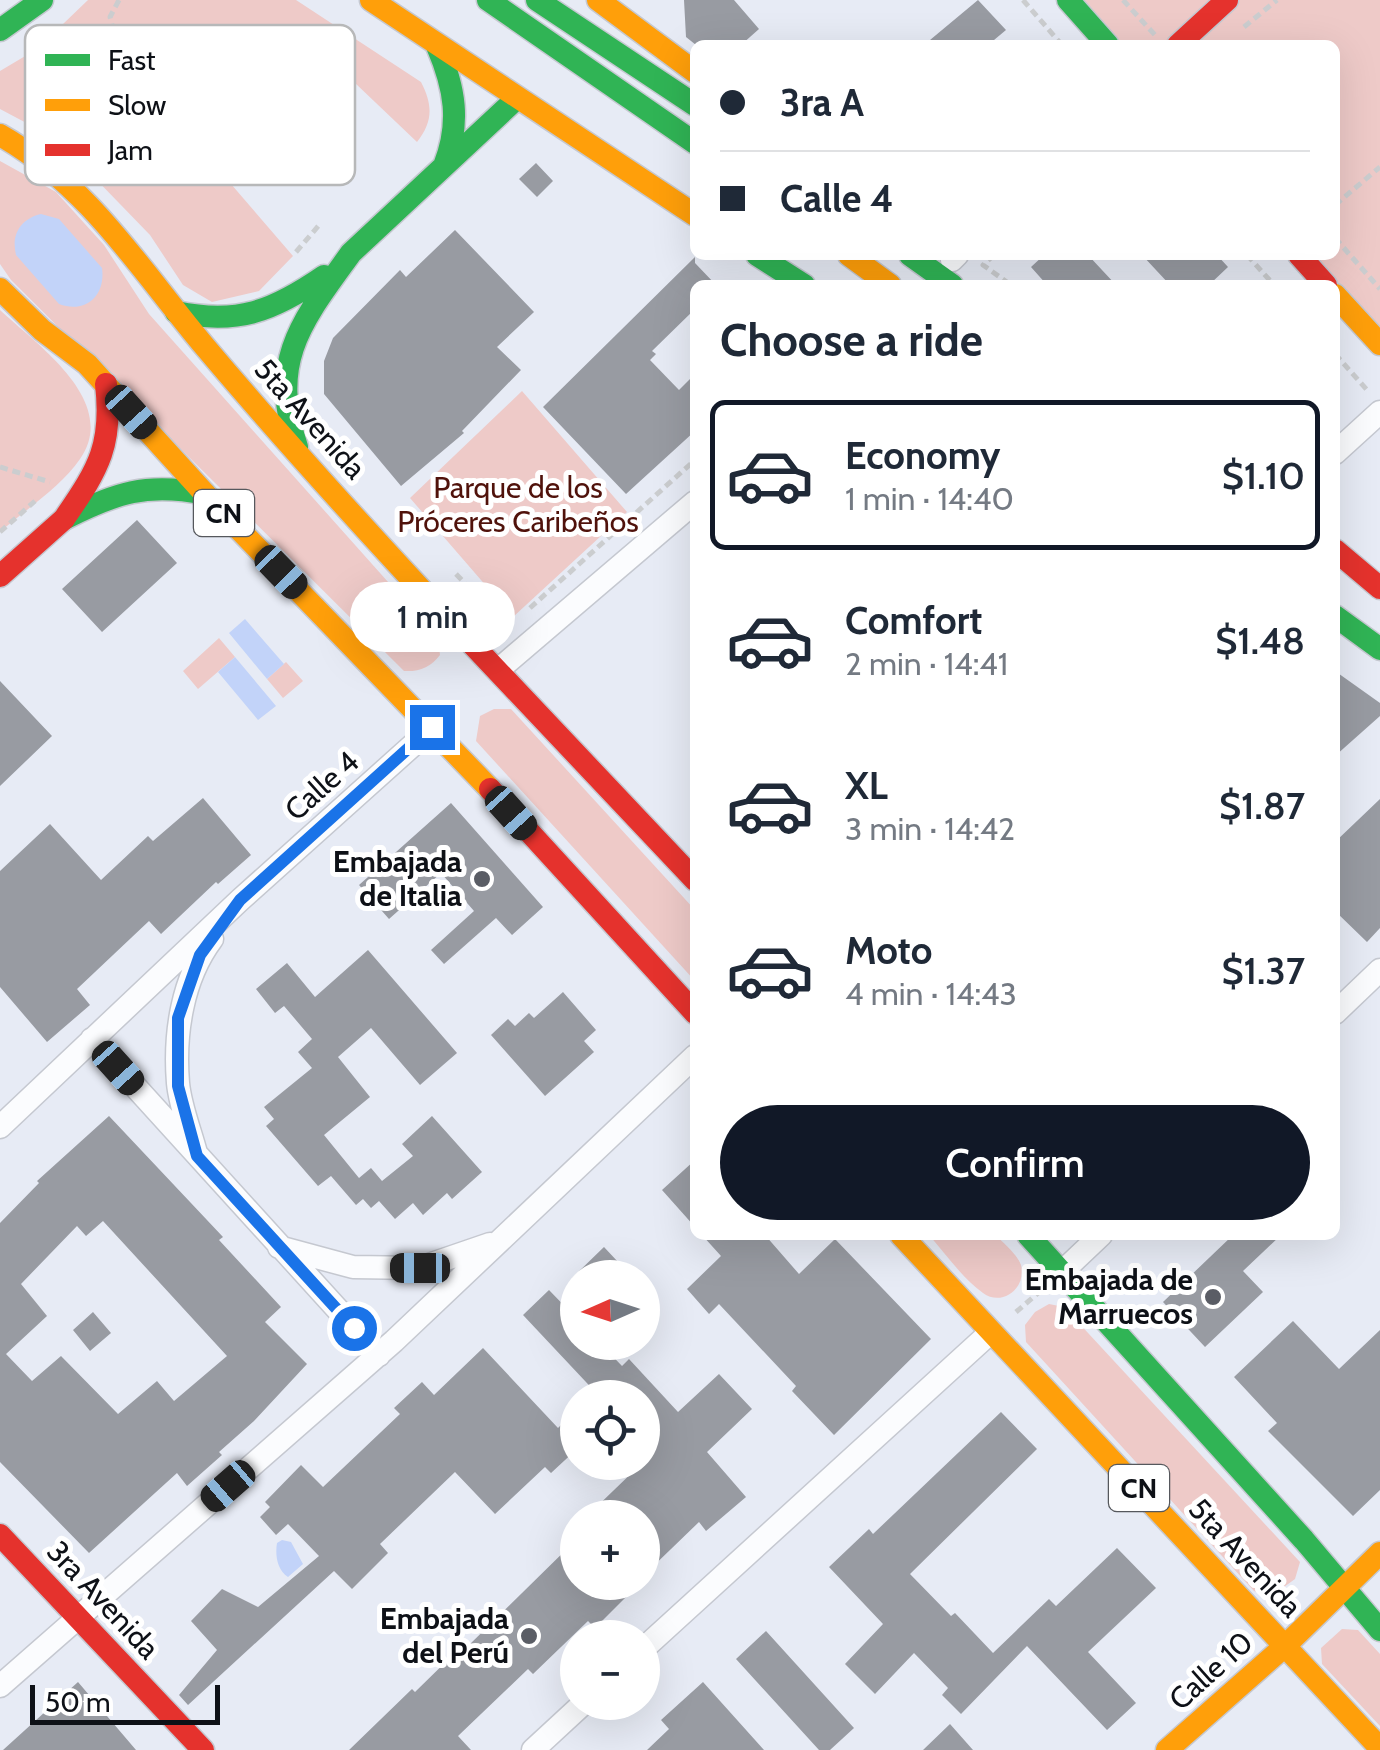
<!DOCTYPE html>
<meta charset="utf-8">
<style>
:root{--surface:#fff;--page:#f2f2f3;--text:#1f2937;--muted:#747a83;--line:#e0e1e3;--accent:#111827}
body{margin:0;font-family:Cabin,sans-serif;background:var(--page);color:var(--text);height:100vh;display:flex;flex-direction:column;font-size:38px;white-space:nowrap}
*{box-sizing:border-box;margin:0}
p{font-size:32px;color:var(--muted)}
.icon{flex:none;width:55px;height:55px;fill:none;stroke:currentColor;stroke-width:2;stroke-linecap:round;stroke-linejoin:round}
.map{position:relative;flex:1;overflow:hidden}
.details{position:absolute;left:690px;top:280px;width:650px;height:960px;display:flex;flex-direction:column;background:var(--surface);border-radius:15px;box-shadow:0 10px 40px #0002}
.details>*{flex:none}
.hud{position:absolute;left:690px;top:40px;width:650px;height:220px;border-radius:15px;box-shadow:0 10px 40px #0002;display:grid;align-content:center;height:220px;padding:0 30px;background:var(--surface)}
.needle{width:65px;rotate:267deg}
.tools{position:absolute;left:560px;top:1260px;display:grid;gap:20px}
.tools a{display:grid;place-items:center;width:100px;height:100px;border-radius:50%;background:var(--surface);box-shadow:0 10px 40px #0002;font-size:50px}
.scale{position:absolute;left:30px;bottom:25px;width:190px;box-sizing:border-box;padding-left:10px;border:5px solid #0e1117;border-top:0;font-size:28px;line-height:35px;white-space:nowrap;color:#0e1117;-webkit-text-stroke:8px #fff;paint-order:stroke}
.end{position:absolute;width:45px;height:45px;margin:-22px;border:12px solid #1a73e8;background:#fff;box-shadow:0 0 0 5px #fff}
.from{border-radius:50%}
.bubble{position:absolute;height:70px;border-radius:35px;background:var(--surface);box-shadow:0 10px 40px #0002;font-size:32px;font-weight:600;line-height:70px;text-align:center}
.car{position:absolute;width:30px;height:60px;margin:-30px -15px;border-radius:12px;box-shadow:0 0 8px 2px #0007;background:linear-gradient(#222 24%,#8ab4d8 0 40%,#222 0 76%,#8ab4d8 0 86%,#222 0)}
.hud b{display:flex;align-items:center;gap:35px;height:95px;font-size:38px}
.hud b+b{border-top:2px solid var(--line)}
.hud i{width:25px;height:25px;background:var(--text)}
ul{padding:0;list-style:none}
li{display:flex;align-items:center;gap:30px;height:150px;margin:0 20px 15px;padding:0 10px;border:5px solid transparent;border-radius:15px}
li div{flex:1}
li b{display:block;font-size:38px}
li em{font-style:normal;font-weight:600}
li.active{border-color:var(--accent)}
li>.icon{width:90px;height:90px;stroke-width:1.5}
h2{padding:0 30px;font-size:45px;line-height:120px}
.primary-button{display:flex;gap:20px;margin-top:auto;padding:20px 30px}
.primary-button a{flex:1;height:115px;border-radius:60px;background:var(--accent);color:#fff;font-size:40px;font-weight:600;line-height:115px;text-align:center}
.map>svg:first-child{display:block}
.green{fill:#eecac8}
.water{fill:#c2d3f9}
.building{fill:#989ba2;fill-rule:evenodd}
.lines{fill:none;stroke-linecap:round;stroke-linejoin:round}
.street-casing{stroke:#c5c8d0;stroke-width:25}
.fast-casing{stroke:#c5c8d0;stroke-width:25}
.slow-casing{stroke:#c5c8d0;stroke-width:25}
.jam-casing{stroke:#c5c8d0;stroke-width:25}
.path{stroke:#cbcdcf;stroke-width:5;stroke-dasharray:8 5;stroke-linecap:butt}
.street{stroke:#fbfcfe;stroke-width:22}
.fast{stroke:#30b455;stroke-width:22}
.slow{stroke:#ff9f0a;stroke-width:22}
.jam{stroke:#e5322d;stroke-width:22}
.route{stroke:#1a73e8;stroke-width:12}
.poi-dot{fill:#5a5d65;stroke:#fff;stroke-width:4}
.labels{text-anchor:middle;stroke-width:10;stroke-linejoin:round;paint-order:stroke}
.shield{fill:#fff;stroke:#56585d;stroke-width:2.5}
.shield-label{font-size:28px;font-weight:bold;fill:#0e1117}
.street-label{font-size:30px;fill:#0e1117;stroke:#fff}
.park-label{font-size:30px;fill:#50120b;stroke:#fff}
.poi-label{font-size:30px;font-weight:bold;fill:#0e1117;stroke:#fff;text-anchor:end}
.key{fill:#fff;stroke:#b7b8b9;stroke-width:2.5}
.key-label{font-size:28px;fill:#0e1117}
</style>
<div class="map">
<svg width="1380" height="1750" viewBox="0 0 1380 1750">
<rect width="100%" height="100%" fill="#e7ebf5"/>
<path class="green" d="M 88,0 L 296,0 L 421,82 C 433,105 433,122 417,142 L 355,83 L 339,99 L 309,96 L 299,90 L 282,94 L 231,147 L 227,170 L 231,184 L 293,256 L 259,291 L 212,302 L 183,285 L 150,235 L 88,171 L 49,135 L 0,109 L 0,71 L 37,49 Z
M 1068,0 L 1380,0 L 1380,344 L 1299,255 L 1335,255 L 1335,45 L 1108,45 Z
M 0,161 L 56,192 L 104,245 L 149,314 L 438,638 L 440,655 C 431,667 419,672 404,671 L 11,280 L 0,264 Z
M 0,310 C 37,345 120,401 80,459 C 61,487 26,509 0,532 Z
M 522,391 L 627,512 L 513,617 L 410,498 Z
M 219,638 L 235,657 L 198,689 L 183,671 Z
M 286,662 L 303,681 L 283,698 L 267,679 Z
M 494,709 L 511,709 L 695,910 L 695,981 L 476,741 L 480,716 Z
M 929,1235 L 996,1235 C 1004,1244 1017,1254 1021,1265 C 1027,1288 1002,1307 983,1293 C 963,1279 945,1253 929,1235 Z
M 1049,1304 L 1064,1307 L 1300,1562 L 1295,1579 L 1270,1597 L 1254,1591 L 1026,1342 L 1025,1325 L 1035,1312 Z
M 1342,1629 L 1358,1630 L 1380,1654 L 1380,1726 L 1322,1664 L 1321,1648 Z"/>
<path class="water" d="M 41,214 L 59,219 L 102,268 C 106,296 85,314 59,304 L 16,255 C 11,235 20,219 41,214 Z
M 245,619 L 284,664 L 267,679 L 229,633 Z
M 235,657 L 276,706 L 258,720 L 218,672 Z
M 282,1540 L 291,1542 L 303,1564 L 288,1577 C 277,1570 275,1555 277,1543 Z"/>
<path class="building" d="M 684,0 L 734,0 L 759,29 L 741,45 L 696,45 L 686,37 Z
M 978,0 L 1006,30 L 988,45 L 924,45 Z
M 536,163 L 553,181 L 537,197 L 519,179 Z
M 455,230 L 534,312 L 497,347 L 521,370 L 462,431 L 464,433 L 401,486 L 324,394 L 324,361 L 333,338 L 400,270 L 406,277 Z
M 1044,255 L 1088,255 L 1116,285 L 1047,285 L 1031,267 Z
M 1142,255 L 1217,255 L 1228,267 L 1209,285 L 1170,285 Z
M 695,257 L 695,263 L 716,285 L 695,285 L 695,309 L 652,351 L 656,354 L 650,360 L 679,390 L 695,374 L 695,431 L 626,494 L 543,407 Z
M 137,520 L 177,563 L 102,632 L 62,589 Z
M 1335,671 L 1380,703 L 1380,716 L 1335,756 Z
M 0,681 L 52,736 L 0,786 Z
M 203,798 L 251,855 L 218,884 L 216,882 L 161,934 L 149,921 L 77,989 L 90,1005 L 47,1042 L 0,987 L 0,871 L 50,824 L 101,880 L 148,836 L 153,841 Z
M 1380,799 L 1380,928 L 1367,942 L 1335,911 L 1335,842 Z
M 451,803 L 543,907 L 512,935 L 496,918 L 444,964 L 431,950 L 474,911 L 441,873 L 389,919 L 359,885 Z
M 368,950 L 457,1053 L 420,1085 L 371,1028 L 338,1057 L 370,1097 L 324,1135 L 359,1178 L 371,1168 L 382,1181 L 413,1156 L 402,1144 L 432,1116 L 482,1172 L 452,1199 L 447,1193 L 423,1215 L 413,1203 L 395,1219 L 379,1201 L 371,1208 L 363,1199 L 356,1205 L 331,1176 L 318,1186 L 266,1126 L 274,1119 L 264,1107 L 312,1068 L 298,1052 L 312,1039 L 284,1006 L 275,1013 L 256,989 L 287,963 L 315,997 Z
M 563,992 L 596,1030 L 584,1041 L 594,1052 L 545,1096 L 491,1035 L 508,1019 L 515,1026 L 529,1013 L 534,1018 Z
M 109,1116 L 223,1237 L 219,1240 L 281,1307 L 265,1322 L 307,1364 L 254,1421 L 219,1452 L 222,1455 L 187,1486 L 177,1473 L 89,1553 L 0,1462 L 0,1223 L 39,1183 L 37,1181 ZM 103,1221 L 227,1356 L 174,1401 L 157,1381 L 118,1414 L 61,1356 L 32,1381 L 6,1354 L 47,1316 L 21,1284 L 77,1226 L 86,1236 Z
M 695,1160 L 695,1227 L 662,1190 Z
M 702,1235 L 765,1235 L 799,1274 L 835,1239 L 931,1339 L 834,1435 L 792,1391 L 796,1386 L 719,1304 L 709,1314 L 687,1289 L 721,1256 Z
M 1233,1235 L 1281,1235 L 1243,1271 L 1263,1292 L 1205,1347 L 1163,1302 Z
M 604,1247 L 633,1278 L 572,1278 Z
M 549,1290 L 578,1320 L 578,1342 L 599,1342 L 622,1366 L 629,1359 L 678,1412 L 719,1374 L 752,1409 L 707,1452 L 746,1497 L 706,1531 L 699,1522 L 642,1577 L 642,1518 L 585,1518 L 642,1463 L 642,1398 L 601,1398 L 523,1315 Z
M 93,1312 L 111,1333 L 90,1351 L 73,1330 Z
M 1293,1321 L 1339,1369 L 1380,1330 L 1380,1490 L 1353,1516 L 1268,1431 L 1277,1423 L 1234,1377 Z
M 483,1348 L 558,1428 L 578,1408 L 578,1448 L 551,1473 L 545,1467 L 495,1514 L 455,1472 L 380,1544 L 388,1553 L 352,1589 L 334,1571 L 188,1705 L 179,1695 L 217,1650 L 191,1621 L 222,1589 L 258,1607 L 319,1556 L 288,1524 L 276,1535 L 260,1517 L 270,1507 L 265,1502 L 301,1465 L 323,1487 L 400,1414 L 394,1408 L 422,1382 L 434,1395 Z
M 1001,1412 L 1037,1449 L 910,1574 L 951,1616 L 955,1613 L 993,1653 L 1049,1599 L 1056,1606 L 1117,1548 L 1156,1588 L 1088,1652 L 1136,1703 L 1107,1730 L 1027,1646 L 961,1714 L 942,1695 L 948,1688 L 914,1653 L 875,1694 L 845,1664 L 883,1624 L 829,1567 L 869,1529 L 873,1534 Z
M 578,1538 L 578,1582 L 641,1582 L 595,1628 L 588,1621 L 533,1674 L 528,1669 L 458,1736 L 471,1750 L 349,1750 L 412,1689 L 415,1692 L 464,1644 L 467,1647 Z
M 766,1631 L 854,1728 L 830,1750 L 819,1750 L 736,1659 Z
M 78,1682 L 136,1750 L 3,1750 Z
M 703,1682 L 764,1750 L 647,1750 L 669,1729 L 661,1720 Z
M 950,1724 L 973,1750 L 923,1750 Z"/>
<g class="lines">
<defs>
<path id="street" d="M 952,260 L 957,255
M 1335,453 L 1380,412
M 498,670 L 695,502
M 1335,1013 L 1380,970
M 92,1039 L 379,1355
M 0,1127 L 240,900 L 433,727
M 196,1153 C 190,1130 180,1106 178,1083 C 174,1034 182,979 212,939
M 279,1247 L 353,1267 L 420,1268 L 490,1244
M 1063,1271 L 1101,1235
M 642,1650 L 991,1332
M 0,1686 L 394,1341 L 695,1056
M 533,1750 L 585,1702"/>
<path id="fast" d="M 488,0 L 695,143
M 537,0 L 695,105
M 1068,0 L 1108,45
M 0,30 L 42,0
M 437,46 C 455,88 461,123 444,166
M 351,253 L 516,99
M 757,255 L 804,285
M 910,255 L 952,285
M 176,312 C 238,325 273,311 324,276
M 297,447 C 268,360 302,321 351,253
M 64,519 C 115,493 147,482 205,494
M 1335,616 L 1380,649
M 1028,1235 L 1304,1540 L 1380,1630"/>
<path id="slow" d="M 371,0 L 695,215
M 598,0 L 695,72
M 0,135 C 90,186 141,271 206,348 C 286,443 371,536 456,627
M 849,255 L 890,285
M 0,289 L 42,330 L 87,364 L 205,494 L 490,789
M 1335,295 L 1380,344
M 901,1235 L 1380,1748
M 1167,1750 L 1286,1645 L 1380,1553"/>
<path id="jam" d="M 1178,45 L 1227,0
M 1299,255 L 1326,285
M 66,516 C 99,468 113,444 106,384
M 1335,550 L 1380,588
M 0,576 L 64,519
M 456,627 L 695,880
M 490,789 L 695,1013
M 0,1535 L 203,1750"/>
</defs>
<use href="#street" class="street-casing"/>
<use href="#fast" class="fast-casing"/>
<use href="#slow" class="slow-casing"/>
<use href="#jam" class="jam-casing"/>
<path class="path" d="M 119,0 L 110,17 C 125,74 138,131 122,189
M 1023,0 L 1062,45
M 1123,0 L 1155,35
M 1244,27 L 1277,0
M 1335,205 L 1380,167
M 1335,238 L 1380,289
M 296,252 L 320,224
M 994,255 L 983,265 L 1011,285
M 1247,255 L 1274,285
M 1335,354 L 1368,391
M 0,467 L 50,482
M 0,532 L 35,501
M 456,574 L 508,628 L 511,625
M 530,608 L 695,460
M 1016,1312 L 1038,1293"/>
<use href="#street" class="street"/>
<use href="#fast" class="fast"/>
<use href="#slow" class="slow"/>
<use href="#jam" class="jam"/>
</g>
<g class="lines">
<path class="route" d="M 354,1328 L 197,1156 L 178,1086 L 178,1018 L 200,955 L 240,900 L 432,727"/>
</g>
<g class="poi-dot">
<circle cx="482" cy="879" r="10"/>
<circle cx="1213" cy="1297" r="10"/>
<circle cx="529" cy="1636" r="10"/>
</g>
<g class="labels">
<g class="shield">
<rect x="194" y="490" width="60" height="46" rx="8"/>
<rect x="1109" y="1465" width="60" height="46" rx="8"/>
</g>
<g class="shield-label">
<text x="224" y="523">CN</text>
<text x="1139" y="1498">CN</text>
</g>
<g class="street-label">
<text transform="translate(310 419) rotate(48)" y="10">5ta Avenida</text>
<text transform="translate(322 786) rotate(-42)" y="10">Calle 4</text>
<text transform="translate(1245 1558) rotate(47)" y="10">5ta Avenida</text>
<text transform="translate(103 1600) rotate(47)" y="10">3ra Avenida</text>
<text transform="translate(1211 1671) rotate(-42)" y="10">Calle 10</text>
</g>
<g class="park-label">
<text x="518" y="498">Parque de los<tspan x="518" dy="34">Próceres Caribeños</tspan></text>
</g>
<g class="poi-label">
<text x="462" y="872">Embajada<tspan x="462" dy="34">de Italia</tspan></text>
<text x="1193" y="1290">Embajada de<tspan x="1193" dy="34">Marruecos</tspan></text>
<text x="509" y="1629">Embajada<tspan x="509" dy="34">del Perú</tspan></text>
</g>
</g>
<rect x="25" y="25" width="330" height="160" rx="15" class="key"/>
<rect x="45" y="54" width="45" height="12" fill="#30b455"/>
<rect x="45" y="99" width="45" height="12" fill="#ff9f0a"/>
<rect x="45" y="144" width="45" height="12" fill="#e5322d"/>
<g class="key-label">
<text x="108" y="70">Fast</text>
<text x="108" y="115">Slow</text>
<text x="108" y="160">Jam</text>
</g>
</svg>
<div class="tools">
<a><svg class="needle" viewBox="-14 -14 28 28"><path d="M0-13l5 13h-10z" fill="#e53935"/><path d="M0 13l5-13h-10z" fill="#747a83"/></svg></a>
<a><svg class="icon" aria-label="locate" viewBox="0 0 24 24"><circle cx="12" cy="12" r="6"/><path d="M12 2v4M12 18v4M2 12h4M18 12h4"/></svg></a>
<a>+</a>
<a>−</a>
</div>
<div class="scale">50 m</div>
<i class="end from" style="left:354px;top:1328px"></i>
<i class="end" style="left:432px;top:727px"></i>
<div class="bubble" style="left:350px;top:582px;width:165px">1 min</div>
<i class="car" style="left:131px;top:412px;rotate:138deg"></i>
<i class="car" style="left:281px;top:572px;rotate:136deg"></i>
<i class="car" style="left:511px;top:813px;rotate:138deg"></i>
<i class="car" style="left:118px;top:1068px;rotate:138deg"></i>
<i class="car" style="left:420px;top:1268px;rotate:270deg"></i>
<i class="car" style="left:228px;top:1486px;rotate:229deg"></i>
<div class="hud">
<b><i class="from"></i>3ra A</b>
<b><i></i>Calle 4</b>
</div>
<section class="details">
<h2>Choose a ride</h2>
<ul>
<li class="active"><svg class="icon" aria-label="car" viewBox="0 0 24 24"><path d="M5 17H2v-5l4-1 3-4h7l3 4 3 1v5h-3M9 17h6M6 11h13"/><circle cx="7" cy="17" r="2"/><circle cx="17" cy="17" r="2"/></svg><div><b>Economy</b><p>1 min · 14:40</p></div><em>$1.10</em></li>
<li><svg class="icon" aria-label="car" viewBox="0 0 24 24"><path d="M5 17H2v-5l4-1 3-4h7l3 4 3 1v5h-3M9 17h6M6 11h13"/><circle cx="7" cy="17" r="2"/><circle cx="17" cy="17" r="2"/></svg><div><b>Comfort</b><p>2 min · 14:41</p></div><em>$1.48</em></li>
<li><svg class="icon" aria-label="car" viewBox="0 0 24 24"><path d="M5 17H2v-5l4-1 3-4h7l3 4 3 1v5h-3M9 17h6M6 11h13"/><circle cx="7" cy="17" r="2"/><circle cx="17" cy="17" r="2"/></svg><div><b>XL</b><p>3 min · 14:42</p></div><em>$1.87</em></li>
<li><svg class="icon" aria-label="car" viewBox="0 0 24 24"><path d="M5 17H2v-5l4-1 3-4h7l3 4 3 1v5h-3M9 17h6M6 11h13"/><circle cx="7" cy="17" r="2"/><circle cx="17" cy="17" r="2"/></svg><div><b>Moto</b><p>4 min · 14:43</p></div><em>$1.37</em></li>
</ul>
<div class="primary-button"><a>Confirm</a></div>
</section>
</div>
